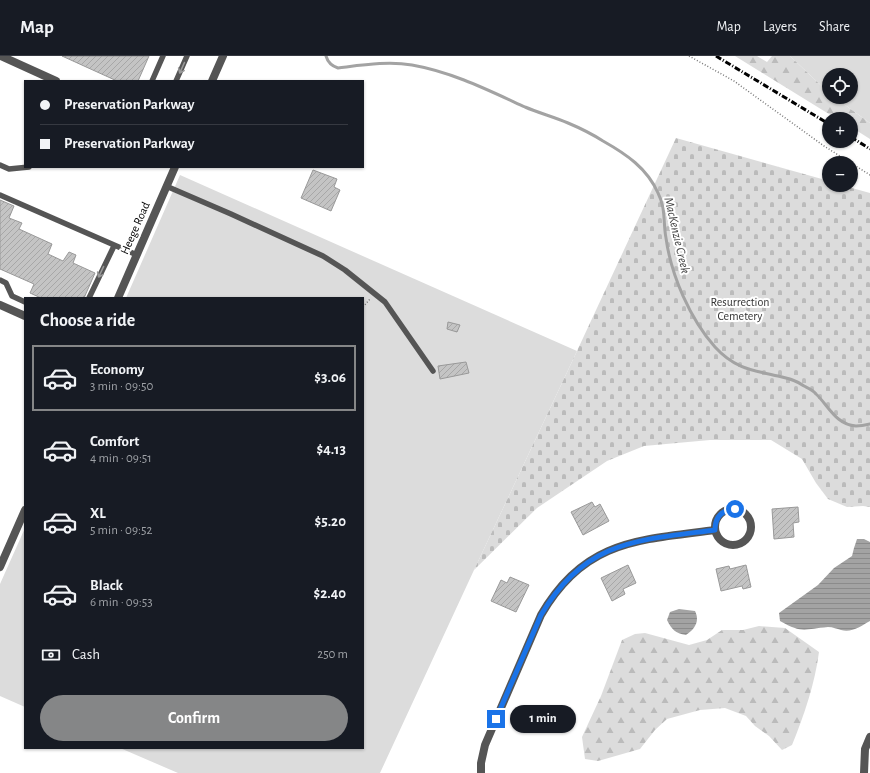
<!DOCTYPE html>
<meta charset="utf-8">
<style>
:root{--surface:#171b24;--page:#20242c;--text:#f1f3f6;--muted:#9ea1a6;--line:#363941;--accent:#858687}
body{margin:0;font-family:"Alegreya Sans",sans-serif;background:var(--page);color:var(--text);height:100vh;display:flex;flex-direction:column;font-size:15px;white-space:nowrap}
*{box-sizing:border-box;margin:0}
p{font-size:13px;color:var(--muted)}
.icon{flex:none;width:22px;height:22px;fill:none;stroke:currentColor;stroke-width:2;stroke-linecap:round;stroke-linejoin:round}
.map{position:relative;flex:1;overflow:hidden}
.details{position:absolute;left:24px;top:241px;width:340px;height:452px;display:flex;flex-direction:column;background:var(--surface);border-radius:0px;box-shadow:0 1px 3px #0004}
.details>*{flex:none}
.guide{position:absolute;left:24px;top:24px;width:340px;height:88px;border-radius:0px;box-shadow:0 1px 3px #0004;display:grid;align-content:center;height:88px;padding:0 16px;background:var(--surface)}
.tools{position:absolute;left:822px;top:12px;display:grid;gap:8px}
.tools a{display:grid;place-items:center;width:36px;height:36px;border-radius:50%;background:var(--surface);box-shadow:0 1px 3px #0004;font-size:20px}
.end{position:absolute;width:18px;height:18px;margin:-9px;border:5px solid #1a73e8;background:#fff;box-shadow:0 0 0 2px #fff}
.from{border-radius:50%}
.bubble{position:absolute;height:28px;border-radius:14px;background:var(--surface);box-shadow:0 1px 3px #0004;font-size:13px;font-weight:600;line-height:28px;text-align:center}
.guide b{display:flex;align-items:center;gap:14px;height:38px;font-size:15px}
.guide b+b{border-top:1px solid var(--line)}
.guide i{width:10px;height:10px;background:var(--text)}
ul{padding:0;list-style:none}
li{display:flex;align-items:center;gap:12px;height:66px;margin:0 8px 6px;padding:0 8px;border:2px solid transparent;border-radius:0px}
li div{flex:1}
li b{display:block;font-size:15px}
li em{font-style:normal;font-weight:600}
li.selected{border-color:var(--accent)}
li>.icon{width:36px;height:36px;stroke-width:1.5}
h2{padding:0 16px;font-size:18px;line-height:48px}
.pay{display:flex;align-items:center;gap:10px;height:44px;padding:0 16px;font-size:15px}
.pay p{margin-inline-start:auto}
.primary-button{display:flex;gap:8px;margin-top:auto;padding:8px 16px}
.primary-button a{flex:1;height:46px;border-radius:24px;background:var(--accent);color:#fff;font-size:16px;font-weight:600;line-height:46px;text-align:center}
header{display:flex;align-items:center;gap:24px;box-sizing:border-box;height:56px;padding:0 20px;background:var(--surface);border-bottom:1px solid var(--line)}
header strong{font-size:19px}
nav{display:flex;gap:22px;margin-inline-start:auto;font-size:14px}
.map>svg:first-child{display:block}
.green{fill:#dcdcdc}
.forest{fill:url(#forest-firs)}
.cemetery{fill:url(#cemetery-stones)}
.water{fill:url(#water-rules)}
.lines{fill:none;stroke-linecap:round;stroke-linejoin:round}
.stream{stroke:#a3a3a3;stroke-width:3}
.building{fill:url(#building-hatch);stroke:#999}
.path{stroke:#777;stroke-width:1.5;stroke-dasharray:1 2;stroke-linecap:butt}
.service{stroke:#555;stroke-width:5.5}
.minor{stroke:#555;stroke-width:8}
.tertiary{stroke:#555;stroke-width:8}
.rail{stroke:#000;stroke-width:3;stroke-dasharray:6 2 1 2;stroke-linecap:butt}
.oneway{stroke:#999}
.route{stroke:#1a73e8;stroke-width:5}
.labels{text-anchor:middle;stroke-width:4;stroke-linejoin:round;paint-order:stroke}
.street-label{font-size:12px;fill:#000;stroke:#fff}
.park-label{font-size:12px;fill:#333;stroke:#fff}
.water-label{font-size:13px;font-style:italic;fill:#444;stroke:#fff}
</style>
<header>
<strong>Map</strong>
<nav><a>Map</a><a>Layers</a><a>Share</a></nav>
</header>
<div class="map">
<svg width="870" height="717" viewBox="0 0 870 717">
<defs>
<pattern id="forest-firs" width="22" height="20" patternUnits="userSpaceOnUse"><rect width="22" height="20" fill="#dcdcdc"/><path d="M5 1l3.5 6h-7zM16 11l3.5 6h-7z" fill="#bbb"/></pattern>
<pattern id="cemetery-stones" width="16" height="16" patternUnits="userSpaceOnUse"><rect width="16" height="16" fill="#dcdcdc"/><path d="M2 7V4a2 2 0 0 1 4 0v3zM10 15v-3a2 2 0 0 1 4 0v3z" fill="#bbb"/></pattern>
<pattern id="water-rules" width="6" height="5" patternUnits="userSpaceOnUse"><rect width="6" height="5" fill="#a3a3a3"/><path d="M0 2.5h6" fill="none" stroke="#8b8b8b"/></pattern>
<pattern id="building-hatch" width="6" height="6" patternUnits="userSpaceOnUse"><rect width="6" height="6" fill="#c4c4c4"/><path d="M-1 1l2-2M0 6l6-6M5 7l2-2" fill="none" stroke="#a7a7a7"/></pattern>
</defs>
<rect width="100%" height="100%" fill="#fff"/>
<path class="green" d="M 790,0 L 870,0 L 870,67 L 834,41 L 851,41 L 851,19 L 829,19 L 829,37 Z
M 180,119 L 577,295 L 474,514 L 380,717 L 178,717 L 120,692 L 363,692 L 363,242 L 126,242 Z
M 25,472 L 25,651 L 0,640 L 0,528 Z"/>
<path class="forest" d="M 735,0 L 757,0 L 767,6 L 772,0 L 790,0 L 829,37 L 829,41 L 834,41 L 870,67 L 870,83 L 851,71 L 851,63 L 837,63 Z
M 759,570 L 785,572 L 819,596 C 815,627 804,660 792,689 L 782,694 L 769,680 L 755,670 L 746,660 L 725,652 L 700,654 L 667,663 L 655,674 L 640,693 L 598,705 L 585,703 L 582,681 L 601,640 L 622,584 L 635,578 L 645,577 L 689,589 L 707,584 L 722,574 L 743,574 Z"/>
<path class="cemetery" d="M 676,82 L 829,125 L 829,129 L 841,129 L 870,137 L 870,451 L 863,450 L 847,451 L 828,443 L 816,427 L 802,403 L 771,384 L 710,384 L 644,390 L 607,405 L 537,452 L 474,514 L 577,295 Z"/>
<path class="water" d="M 857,483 L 864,483 L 870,486 L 870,565 C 861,570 852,577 841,574 C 837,573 833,571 828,571 C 804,573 803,578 780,565 L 779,557 L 818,529 L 834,512 L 852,500 L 854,492 Z
M 679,553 L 695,555 C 700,565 695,573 686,579 C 675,577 672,574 667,564 L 670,556 Z"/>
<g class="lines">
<path class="stream" d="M 326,0 C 328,7 332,10 338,12 C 363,9 388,5 412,9 C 452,16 488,34 525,51 C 539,57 554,61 568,67 C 580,72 592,78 603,85 C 626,98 647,112 658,137 C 666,152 663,167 666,182 C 671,219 690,263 715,291 C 734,312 751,314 778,320 C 787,322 796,324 804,330 C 808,332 813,334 816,338 C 828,349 836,369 856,370 C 860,370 866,369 870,368"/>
</g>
<path class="building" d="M 62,0 L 149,0 L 138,25 L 117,25 Z
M 313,114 L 337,123 L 334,131 L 340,134 L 331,155 L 301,142 Z
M 0,144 L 14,150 L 9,162 L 22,167 L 19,173 L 52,188 L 48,198 L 63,205 L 69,196 L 76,199 L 73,207 L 95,217 L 84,242 L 41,242 L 30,237 L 34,228 L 0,213 Z
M 448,266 L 460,269 L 457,276 L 447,273 Z
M 466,306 L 469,317 L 440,323 L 438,310 Z
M 592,446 L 595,451 L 600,448 L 609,465 L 583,479 L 571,456 Z
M 798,451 L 799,466 L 793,467 L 794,481 L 774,483 L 772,453 Z
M 628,509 L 636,527 L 623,533 L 625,538 L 612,545 L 601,522 Z
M 746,509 L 751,531 L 743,533 L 742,530 L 721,535 L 716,513 L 729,510 L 730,513 Z
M 510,521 L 529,529 L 516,556 L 491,545 L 501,524 L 507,527 Z"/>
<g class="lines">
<path class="path" d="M 689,0 L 734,25 L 824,90 L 870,119
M 363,251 L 370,243"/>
<path class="service" d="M 152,25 L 163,0
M 176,25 L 187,0
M 0,109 L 9,113 L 29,111
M 166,130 L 231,158 L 323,200 L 345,214 L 385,246 L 433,315
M 0,139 L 137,199
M 0,224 L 6,227 L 12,240 L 25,246
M 89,242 L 114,190"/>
<path class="minor" d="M 1,0 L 56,25
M 0,249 L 25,260
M715 471a18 18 0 1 1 36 0a18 18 0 1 1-36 0Z
M 481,717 L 481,707 L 485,689 L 541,559 C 584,484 638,484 715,474
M 864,717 L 865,693 L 870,681"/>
<path class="tertiary" d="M 212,25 L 223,0
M 118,242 L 175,111
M 0,511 L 25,454"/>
<path class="rail" d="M 716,0 L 829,68
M 851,81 L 870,93"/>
</g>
<defs><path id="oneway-shaft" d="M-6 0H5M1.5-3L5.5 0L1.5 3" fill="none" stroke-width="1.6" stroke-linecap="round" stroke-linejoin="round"/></defs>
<g class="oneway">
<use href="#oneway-shaft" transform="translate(182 12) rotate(114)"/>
<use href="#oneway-shaft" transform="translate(101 216) rotate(115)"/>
</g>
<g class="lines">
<path class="route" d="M 496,663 L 541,559 C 585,484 638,484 715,474 C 715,461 722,454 735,453"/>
</g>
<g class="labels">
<g class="street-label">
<text transform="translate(135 172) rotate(-66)" y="4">Heege Road</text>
</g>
<g class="park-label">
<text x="740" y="250">Resurrection<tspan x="740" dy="14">Cemetery</tspan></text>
</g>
<g class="water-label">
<text transform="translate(678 179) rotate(77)" y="5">MacKenzie Creek</text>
</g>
</g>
</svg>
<div class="tools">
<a><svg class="icon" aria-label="locate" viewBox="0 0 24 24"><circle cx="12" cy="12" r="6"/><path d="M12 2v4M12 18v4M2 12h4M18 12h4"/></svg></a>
<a>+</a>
<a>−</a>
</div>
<i class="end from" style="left:735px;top:453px"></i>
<i class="end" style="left:496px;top:663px"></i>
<div class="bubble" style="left:510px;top:649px;width:66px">1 min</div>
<div class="guide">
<b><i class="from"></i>Preservation Parkway</b>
<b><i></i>Preservation Parkway</b>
</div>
<section class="details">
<h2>Choose a ride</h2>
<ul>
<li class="selected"><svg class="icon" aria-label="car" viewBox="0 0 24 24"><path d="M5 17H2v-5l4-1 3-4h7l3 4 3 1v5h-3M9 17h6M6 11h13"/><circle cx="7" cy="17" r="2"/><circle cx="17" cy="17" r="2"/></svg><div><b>Economy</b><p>3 min · 09:50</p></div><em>$3.06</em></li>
<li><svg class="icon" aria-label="car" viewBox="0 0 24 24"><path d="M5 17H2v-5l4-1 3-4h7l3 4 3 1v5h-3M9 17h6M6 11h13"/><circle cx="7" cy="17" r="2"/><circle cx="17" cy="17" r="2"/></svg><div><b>Comfort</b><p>4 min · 09:51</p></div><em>$4.13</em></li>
<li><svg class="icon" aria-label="car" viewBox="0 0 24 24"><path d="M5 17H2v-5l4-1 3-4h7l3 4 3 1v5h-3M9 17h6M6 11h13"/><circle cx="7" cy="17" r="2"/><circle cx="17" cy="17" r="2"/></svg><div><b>XL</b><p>5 min · 09:52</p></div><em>$5.20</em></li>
<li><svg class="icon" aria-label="car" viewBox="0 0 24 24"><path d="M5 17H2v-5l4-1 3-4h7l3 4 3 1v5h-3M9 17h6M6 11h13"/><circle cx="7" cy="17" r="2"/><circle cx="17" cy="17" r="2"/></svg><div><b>Black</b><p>6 min · 09:53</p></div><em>$2.40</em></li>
</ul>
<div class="pay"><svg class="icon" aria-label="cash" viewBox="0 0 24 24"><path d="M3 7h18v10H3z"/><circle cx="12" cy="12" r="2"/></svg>Cash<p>250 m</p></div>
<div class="primary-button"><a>Confirm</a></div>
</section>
</div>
